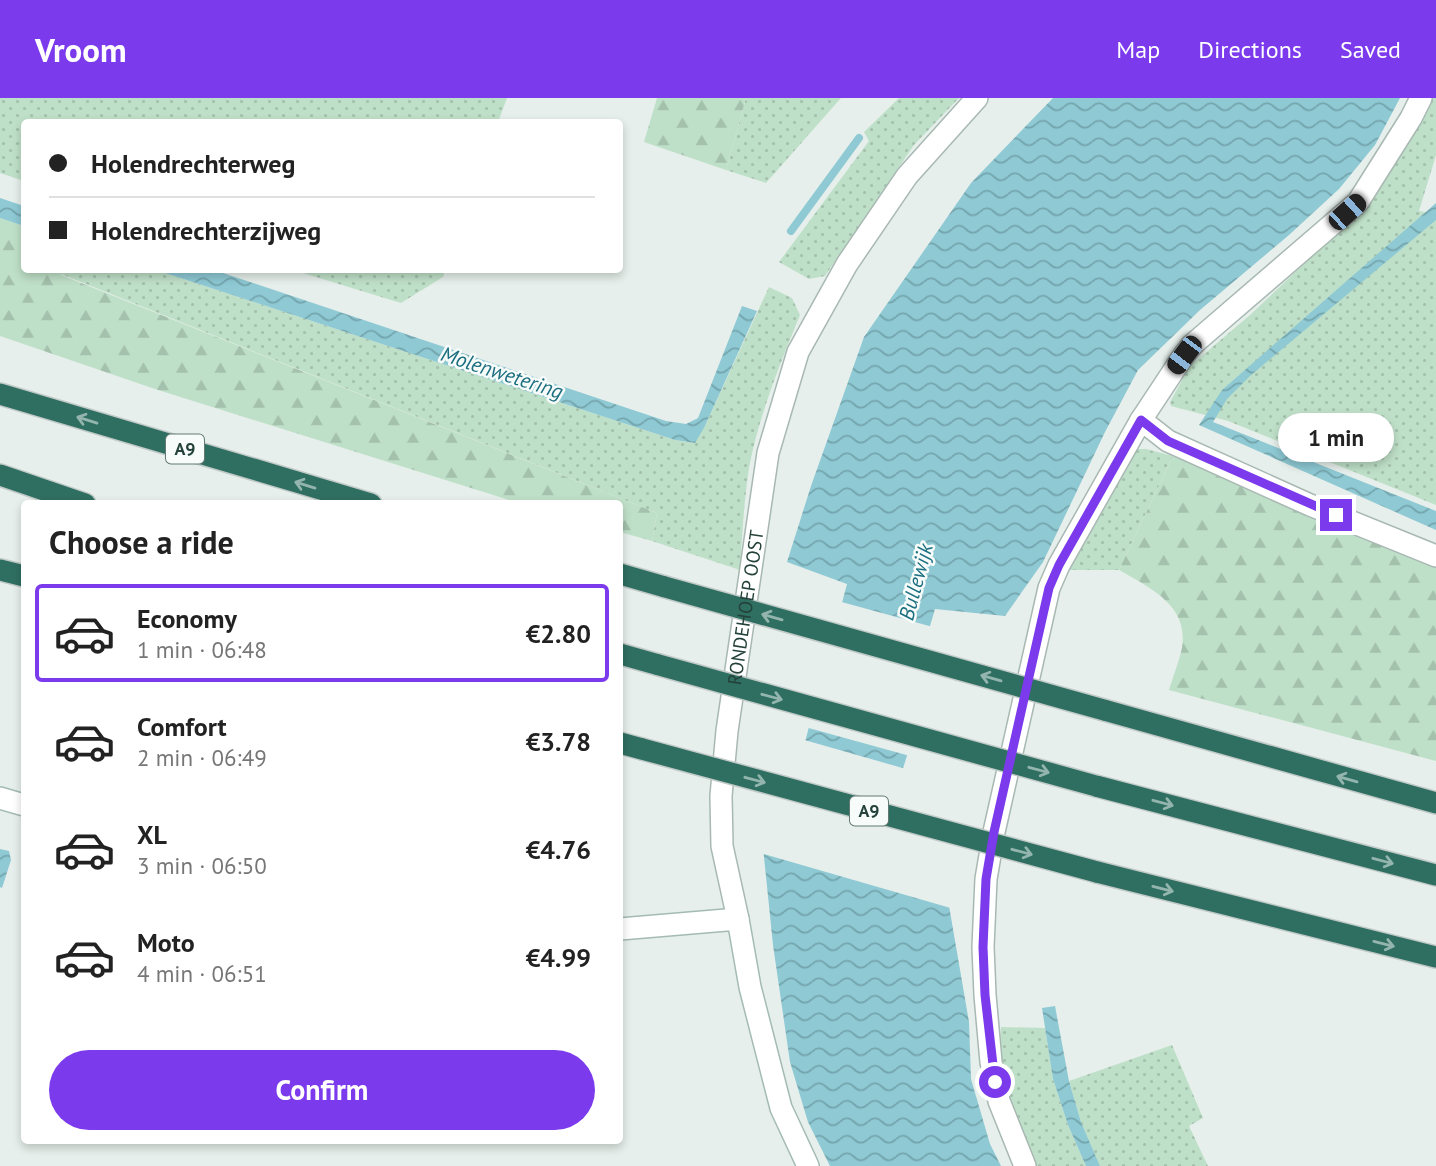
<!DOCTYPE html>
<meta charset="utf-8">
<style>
:root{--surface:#fff;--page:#f6f6f6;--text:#222;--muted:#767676;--line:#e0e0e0;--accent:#7c3aed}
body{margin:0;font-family:"PT Sans",sans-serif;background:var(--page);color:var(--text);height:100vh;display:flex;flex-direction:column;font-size:26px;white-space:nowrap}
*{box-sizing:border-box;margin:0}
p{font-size:23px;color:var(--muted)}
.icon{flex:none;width:38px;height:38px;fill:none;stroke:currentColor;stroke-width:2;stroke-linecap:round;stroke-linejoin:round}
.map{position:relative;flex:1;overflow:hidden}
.sheet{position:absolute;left:21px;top:402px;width:602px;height:644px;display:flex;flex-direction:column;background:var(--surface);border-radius:7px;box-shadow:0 4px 10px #0003}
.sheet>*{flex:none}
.hud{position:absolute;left:21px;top:21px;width:602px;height:154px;border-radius:7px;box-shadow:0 4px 10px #0003;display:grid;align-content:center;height:154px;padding:0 28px;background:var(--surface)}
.end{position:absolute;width:32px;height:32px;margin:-16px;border:9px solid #7c3aed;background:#fff;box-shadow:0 0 0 4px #fff}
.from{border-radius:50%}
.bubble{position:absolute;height:49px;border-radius:24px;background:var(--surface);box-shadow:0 4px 10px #0003;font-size:23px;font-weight:700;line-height:49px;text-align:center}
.car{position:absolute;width:21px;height:42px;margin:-21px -10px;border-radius:9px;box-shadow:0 0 5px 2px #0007;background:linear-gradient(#222 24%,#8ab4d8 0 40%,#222 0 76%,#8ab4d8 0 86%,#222 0)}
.hud b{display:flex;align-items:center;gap:24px;height:66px;font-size:26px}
.hud b+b{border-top:2px solid var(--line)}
.hud i{width:18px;height:18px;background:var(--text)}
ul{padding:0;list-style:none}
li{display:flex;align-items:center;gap:21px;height:98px;margin:0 14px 10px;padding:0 14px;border:4px solid transparent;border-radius:7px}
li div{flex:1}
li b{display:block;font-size:26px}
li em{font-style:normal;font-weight:700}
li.current{border-color:var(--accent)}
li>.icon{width:63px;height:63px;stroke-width:1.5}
h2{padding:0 28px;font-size:32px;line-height:84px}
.primary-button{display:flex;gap:14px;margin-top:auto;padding:14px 28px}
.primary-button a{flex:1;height:80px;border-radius:42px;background:var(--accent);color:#fff;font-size:28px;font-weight:700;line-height:80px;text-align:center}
header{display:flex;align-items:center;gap:42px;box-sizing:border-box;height:98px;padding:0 35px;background:var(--accent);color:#fff}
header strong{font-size:33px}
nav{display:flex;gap:38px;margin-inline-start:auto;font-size:24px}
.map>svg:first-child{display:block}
.grass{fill:url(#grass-dots)}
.forest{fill:url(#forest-firs)}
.water{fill:url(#water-waves)}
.pier{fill:#e6efeb}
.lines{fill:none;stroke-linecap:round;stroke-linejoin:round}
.stream{stroke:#8ec9d4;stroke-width:8}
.street-casing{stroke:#a8b8b2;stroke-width:24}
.secondary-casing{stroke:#a4bbb3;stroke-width:24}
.highway-casing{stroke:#c2cac8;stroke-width:24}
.street{stroke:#fff;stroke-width:21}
.secondary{stroke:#fff;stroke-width:21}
.highway{stroke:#2f6f62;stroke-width:21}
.highway-bridge-casing{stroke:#c2cac8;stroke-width:24;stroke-linecap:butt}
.highway-bridge{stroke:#2f6f62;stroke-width:21}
.oneway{stroke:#93b5ae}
.route{stroke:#7c3aed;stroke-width:9}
.labels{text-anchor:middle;stroke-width:5;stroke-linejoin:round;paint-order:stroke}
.shield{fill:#f7fbf9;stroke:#637a73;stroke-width:2}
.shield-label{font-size:18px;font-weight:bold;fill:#24423a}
.street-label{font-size:19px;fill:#24423a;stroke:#f7fbf9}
.water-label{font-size:21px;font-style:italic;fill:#1c6f80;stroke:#f7fbf9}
</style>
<header>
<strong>Vroom</strong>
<nav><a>Map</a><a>Directions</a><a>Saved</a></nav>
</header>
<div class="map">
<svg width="1436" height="1068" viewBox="0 0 1436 1068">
<defs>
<pattern id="grass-dots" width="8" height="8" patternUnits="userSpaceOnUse" patternTransform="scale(1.75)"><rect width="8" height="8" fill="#bfe0c8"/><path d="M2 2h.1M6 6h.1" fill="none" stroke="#a4c1ad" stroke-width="1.8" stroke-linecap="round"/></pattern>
<pattern id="forest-firs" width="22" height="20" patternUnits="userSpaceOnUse" patternTransform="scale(1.75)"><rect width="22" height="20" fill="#bfe0c8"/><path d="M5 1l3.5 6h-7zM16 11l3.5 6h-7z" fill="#a4c1ad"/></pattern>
<pattern id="water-waves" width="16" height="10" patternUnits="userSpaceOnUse" patternTransform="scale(1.75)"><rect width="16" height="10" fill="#8ec9d4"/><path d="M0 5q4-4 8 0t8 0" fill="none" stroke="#74a5ad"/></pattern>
</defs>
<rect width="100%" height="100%" fill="#e6efeb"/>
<path class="grass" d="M 0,0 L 507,0 L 498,24 L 24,24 L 24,83 L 0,75 Z
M 746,0 L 841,0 L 766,85 L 726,72 Z
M 899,0 L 959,0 L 914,47 L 825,178 L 809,181 L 779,164 L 869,43 L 864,34 Z
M 1425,0 L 1436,0 L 1436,57 L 1419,113 L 1436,116 L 1436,407 L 1228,323 L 1171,308 L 1170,304 L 1190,268 L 1250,217 L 1344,128 Z
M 63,172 L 156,172 L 675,342 L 694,345 L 704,330 L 769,189 L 792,200 L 800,217 C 780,266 759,317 749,370 C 744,403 742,438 740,472 L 652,443 L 657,415 L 61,176 Z
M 293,172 L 445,172 L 443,179 L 401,205 Z
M 1133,351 L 1146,351 L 1173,358 L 1119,472 L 1070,472 L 1123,362 Z
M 1001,929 L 1045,930 L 1053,981 L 1068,1027 L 1086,1068 L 1030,1068 C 1012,1025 998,976 1001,929 Z
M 1172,947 L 1203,1020 L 1189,1028 L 1208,1068 L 1100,1068 L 1081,1024 L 1069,983 Z"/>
<path class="forest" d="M 657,0 L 746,0 L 726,72 L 644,44 Z
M 0,120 L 24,128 L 24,172 L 63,172 L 61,177 L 657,415 L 652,443 L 620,434 L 620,406 L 522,406 L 155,291 L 0,238 Z
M 1173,358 L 1436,464 L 1436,663 L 1169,592 C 1173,578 1179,564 1182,550 C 1189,507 1150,490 1119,472 Z"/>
<path class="water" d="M 1053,0 L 1400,0 L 1375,47 L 1339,91 L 1289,137 L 1200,212 L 1138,272 L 1105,334 L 1043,464 L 1005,518 L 935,511 L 917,572 L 931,581 L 879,747 L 942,767 L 969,924 L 971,981 L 990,1046 L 1001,1068 L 830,1068 L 808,1024 L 790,964 L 773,847 L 760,720 L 784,723 L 847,486 L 787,464 L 811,388 L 864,239 L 971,85 Z
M 0,100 L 24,108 L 24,128 L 0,120 Z
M 1436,105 L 1436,122 L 1250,278 L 1227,301 L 1213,324 L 1436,413 L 1436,432 L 1199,327 L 1222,292 Z
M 156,172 L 214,172 L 666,323 L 686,326 L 698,320 L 742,208 L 757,213 L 704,330 L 695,345 L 675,342 Z
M 0,751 L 9,753 L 11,762 L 2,790 L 0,789 Z
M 1055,908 L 1069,983 L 1081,1024 L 1100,1068 L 1086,1068 L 1068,1027 L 1053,981 L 1042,910 Z"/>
<path class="pier" d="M 838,503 L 933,529 L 921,571 L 933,578 L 934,582 L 910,658 L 805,629 Z
M 801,641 L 906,671 L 883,745 L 945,765 L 954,811 L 760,755 L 757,719 L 760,717 L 781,719 Z"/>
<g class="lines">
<path class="stream" d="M 791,133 L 859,40"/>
<defs>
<g id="street">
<path d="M 1141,322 L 1168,343 L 1310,407 L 1436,458"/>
<path id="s1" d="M 738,821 L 722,748 L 721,698 L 727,633 L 768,355 L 798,254 L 847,166 L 907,78 L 977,0"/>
<path d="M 1025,1068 L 999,1003 L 991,964 L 985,897 L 983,849 L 986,781 L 994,734 L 1049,490 L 1059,467 L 1141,322 L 1184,257 L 1192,247 L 1358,104 L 1411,20 L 1421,0"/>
</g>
<path id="secondary" d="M 0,700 L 24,707
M 620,831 L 738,821 L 750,889 L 781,1010 L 808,1068"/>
<path id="highway" d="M 0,296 L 371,406
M 0,377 L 85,406
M 0,472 L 24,478
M 620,476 L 665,489
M 620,556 L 659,567
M 1104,612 L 1436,705
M 620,645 L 642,651
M 1096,688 L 1436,777
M 1097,774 L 1436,859"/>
</defs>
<use href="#street" class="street-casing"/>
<use href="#secondary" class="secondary-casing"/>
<use href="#highway" class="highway-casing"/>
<use href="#street" class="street"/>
<use href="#secondary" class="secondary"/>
<use href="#highway" class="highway"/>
<defs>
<path id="highway-bridge" d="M 665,489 L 1104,612
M 659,567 L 1096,688
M 642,651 L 1097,774"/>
</defs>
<use href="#highway-bridge" class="highway-bridge-casing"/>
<use href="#highway-bridge" class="highway-bridge"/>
</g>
<defs><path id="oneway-shaft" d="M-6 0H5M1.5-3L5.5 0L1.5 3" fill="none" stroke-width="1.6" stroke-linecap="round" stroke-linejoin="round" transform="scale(1.75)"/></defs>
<g class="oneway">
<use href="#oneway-shaft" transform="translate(87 322) rotate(-163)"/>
<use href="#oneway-shaft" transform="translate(305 387) rotate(-163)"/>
<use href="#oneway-shaft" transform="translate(772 519) rotate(-164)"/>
<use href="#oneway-shaft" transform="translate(991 580) rotate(-164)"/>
<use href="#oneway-shaft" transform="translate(772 599) rotate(15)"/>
<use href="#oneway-shaft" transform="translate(1039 672) rotate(15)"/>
<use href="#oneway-shaft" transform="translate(1347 681) rotate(-164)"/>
<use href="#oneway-shaft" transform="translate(755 682) rotate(15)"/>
<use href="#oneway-shaft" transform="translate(1163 705) rotate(15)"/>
<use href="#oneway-shaft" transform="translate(1022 754) rotate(15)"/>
<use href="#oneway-shaft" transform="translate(1383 763) rotate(15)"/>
<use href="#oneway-shaft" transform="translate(1163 791) rotate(14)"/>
<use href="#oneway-shaft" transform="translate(1384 846) rotate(14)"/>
</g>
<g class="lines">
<path class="route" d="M 995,984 L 985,897 L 983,849 L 986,781 L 994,734 L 1049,490 L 1059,467 L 1141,322 L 1168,343 L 1336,417"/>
</g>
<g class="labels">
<g class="shield">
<rect x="166" y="336.5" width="38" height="29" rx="5"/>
<rect x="850" y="698.5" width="38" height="29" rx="5"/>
</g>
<g class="shield-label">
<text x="185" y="357">A9</text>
<text x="869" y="719">A9</text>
</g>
<g class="street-label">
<text dy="7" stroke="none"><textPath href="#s1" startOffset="315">RONDEHOEP OOST</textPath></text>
</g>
<g class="water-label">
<text transform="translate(502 275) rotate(18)" y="7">Molenwetering</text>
<text transform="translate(916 484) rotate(-75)" y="7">Bullewijk</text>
</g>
</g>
</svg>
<i class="end from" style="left:995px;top:984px"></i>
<i class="end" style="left:1336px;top:417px"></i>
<div class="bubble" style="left:1278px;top:315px;width:116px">1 min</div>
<i class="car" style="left:1347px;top:114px;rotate:48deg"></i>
<i class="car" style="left:1184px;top:257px;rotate:217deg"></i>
<div class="hud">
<b><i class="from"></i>Holendrechterweg</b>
<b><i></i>Holendrechterzijweg</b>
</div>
<section class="sheet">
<h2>Choose a ride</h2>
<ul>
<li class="current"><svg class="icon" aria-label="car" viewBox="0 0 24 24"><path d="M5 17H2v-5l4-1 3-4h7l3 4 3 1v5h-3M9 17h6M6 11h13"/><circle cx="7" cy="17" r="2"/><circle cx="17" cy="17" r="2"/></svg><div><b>Economy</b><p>1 min · 06:48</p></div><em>€2.80</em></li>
<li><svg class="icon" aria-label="car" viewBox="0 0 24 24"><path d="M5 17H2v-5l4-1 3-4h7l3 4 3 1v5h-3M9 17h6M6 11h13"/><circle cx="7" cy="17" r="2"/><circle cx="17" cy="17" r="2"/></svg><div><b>Comfort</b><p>2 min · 06:49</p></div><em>€3.78</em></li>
<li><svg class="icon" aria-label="car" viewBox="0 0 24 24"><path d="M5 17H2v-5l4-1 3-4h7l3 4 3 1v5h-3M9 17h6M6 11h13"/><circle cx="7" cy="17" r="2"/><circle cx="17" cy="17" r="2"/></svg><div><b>XL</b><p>3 min · 06:50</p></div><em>€4.76</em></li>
<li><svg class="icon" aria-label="car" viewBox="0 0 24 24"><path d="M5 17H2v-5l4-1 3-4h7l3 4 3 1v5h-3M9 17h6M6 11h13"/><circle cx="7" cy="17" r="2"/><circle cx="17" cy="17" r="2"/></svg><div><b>Moto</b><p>4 min · 06:51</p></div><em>€4.99</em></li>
</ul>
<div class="primary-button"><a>Confirm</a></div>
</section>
</div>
